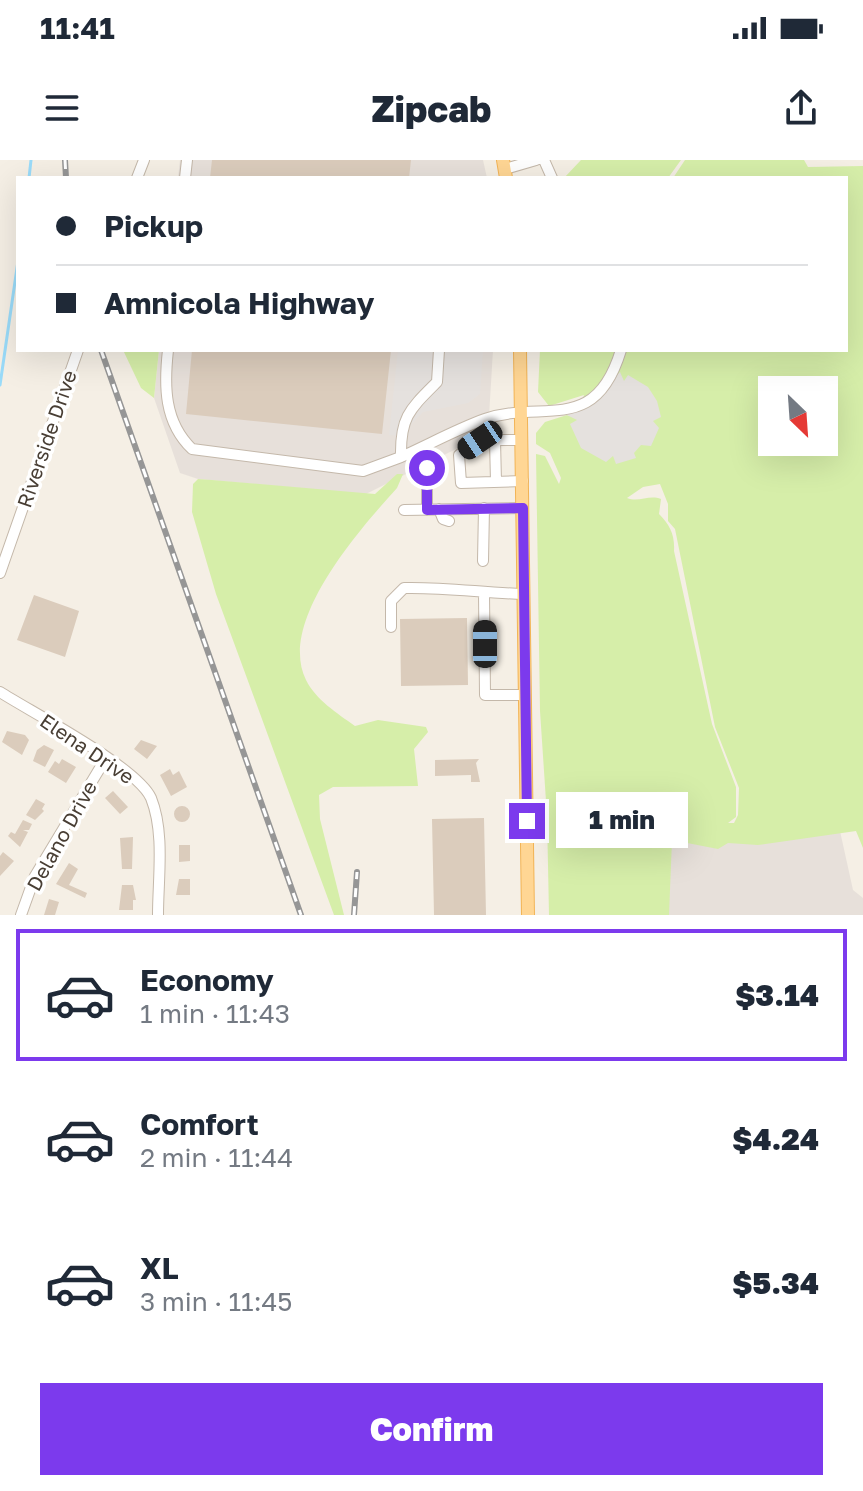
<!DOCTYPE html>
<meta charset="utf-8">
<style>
:root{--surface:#fff;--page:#f6f6f7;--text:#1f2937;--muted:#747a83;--line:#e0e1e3;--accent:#7c3aed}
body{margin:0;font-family:"Golos Text",sans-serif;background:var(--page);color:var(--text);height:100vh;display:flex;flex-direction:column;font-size:30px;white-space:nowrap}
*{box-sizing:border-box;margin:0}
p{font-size:26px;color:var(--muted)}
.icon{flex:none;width:44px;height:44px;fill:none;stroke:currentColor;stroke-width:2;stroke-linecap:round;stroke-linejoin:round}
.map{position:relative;height:755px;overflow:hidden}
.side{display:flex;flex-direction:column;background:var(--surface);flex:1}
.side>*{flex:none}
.hud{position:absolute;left:16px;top:16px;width:832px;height:176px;border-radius:0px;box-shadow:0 8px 32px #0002;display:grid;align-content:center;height:176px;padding:0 40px;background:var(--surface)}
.needle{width:52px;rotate:155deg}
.fabs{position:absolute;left:758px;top:216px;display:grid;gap:16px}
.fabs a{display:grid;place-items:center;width:80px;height:80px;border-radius:0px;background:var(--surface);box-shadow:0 8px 32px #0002;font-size:40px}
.end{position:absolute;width:36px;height:36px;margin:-18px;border:10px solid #7c3aed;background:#fff;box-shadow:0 0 0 4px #fff}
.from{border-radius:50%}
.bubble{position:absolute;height:56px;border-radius:0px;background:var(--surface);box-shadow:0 8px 32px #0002;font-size:26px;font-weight:800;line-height:56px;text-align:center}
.car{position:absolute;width:24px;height:48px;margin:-24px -12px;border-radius:10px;box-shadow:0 0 6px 2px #0007;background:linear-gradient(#222 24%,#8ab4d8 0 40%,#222 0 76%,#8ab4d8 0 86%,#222 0)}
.hud b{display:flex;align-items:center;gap:28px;height:76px;font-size:30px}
.hud b+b{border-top:2px solid var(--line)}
.hud i{width:20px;height:20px;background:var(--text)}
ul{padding:14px 0 0;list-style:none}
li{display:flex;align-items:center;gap:24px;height:132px;margin:0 16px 12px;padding:0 24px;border:4px solid transparent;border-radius:0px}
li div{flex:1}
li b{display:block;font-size:30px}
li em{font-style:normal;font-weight:800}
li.on{border-color:var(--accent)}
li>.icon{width:72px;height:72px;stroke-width:1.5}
.primary-button{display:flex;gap:16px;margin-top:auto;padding:16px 40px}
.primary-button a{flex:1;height:92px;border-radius:0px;background:var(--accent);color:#fff;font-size:32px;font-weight:800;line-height:92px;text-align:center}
.status{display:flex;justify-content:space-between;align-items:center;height:56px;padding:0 40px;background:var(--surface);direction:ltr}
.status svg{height:22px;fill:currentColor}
header{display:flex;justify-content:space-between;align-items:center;height:104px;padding:0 40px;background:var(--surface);font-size:36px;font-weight:800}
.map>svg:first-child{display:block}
.industrial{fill:#e7e0da}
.green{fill:#d6eea9;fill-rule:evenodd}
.parking{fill:#e5e1de}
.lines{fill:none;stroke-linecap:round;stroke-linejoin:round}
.stream{stroke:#9adbf9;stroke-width:3}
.building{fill:#dbccbc}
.minor-casing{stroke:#c4b8aa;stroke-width:12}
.major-casing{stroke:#f2b456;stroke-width:14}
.minor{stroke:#fff;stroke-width:10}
.major{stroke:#ffd694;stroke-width:12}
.rail-casing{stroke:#969696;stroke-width:6}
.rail{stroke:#fff;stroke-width:3;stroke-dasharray:9;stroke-linecap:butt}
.route{stroke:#7c3aed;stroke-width:10}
.labels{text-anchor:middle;stroke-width:7;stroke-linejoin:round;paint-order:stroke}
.street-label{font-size:20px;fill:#483e34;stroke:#fff}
</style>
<div class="status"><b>11:41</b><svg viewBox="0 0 49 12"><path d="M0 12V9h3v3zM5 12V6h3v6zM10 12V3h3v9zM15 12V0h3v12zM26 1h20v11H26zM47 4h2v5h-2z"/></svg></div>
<header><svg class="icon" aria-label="menu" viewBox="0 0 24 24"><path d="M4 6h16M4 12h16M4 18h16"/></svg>Zipcab<svg class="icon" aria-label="share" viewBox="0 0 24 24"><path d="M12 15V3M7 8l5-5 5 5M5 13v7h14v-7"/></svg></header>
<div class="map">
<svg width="863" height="755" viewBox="0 0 863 755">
<rect width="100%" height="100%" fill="#f5efe5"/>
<path class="industrial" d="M 180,0 L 483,0 L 487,18 L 178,18 Z
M 159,190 L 493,190 L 488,273 L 366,334 L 198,319 L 180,313 L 154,238 Z
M 840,671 L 853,730 L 863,738 L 863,755 L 644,755 L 671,680 Z"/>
<path class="green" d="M 581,0 L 681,0 L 668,18 L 564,18 Z
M 685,0 L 804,0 L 808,7 L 863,6 L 863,688 L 856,671 L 758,685 L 728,683 L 718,689 L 672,680 L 669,755 L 549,755 L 547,656 L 540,551 L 536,294 L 545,296 L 559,324 L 561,318 L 550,293 L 536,284 L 536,273 L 545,262 L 567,255 L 576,258 L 584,235 L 549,246 L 538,232 L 540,190 L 846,190 L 846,18 L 673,18 ZM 772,230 L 824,230 L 824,282 L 772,282 ZM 660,324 L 668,344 L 668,361 L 675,369 L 715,567 L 739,628 L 738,655 L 734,663 L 728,663 L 736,657 L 736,627 L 712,564 L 674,391 C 675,375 670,365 659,354 L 661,339 C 649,334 639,343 627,338 L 643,327 Z
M 123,190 L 159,190 L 154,238 L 141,228 Z
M 397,314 L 403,314 L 397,328 C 360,369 277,462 306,520 C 316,540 337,553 355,566 L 378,560 L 426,567 L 428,572 L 414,589 L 418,626 L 333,627 L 319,635 L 320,659 L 344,755 L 334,755 L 216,434 L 192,352 L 193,324 L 198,319 L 212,320 L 375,334 Z"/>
<path class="parking" d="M 398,190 L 483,190 L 480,234 L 468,243 L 423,252 L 410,266 L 408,277 L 389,275 Z
M 620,212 L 624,221 L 628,215 L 648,227 L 657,241 L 661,257 L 653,261 L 659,268 L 651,286 L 641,285 L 634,293 L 636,298 L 616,304 L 613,296 L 606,302 L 581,288 L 570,264 L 577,260 L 567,255 L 591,243 Z"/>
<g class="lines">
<path class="stream" d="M 29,18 L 31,0
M 0,225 L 18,101"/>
</g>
<path class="building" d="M 212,0 L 411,0 L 409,18 L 210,18 Z
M 192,190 L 391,190 L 382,274 L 186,254 Z
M 34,435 L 79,451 L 65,497 L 17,480 Z
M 467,458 L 468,525 L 401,526 L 400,459 Z
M 7,571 L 25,575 L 29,580 L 22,595 L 2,582 Z
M 141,580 L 157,586 L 147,599 L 134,589 Z
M 44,585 L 54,590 L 45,607 L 33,601 L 37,590 Z
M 62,599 L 76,607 L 66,623 L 48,612 L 55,601 L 59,604 Z
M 479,599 L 476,603 L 480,622 L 471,622 L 471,615 L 435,616 L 435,600 Z
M 170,609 L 173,615 L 179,611 L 187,627 L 171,636 L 160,615 Z
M 113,631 L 128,647 L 120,654 L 105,638 Z
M 36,639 L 45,644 L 42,649 L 44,651 L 35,660 L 26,655 Z
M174 654a8 8 0 1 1 16 0a8 8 0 1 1-16 0Z
M 484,658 L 486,755 L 434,755 L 432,659 Z
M 23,660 L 32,664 L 29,670 L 23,670 L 28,672 L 20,687 L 8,676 L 11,672 L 15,674 Z
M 133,677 L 132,709 L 122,709 L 120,678 Z
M 179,685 L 190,685 L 190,701 L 179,702 Z
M 3,692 L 14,701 L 0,716 L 0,696 Z
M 69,703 L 78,709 L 69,725 L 87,733 L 85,738 L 56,724 Z
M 179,719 L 190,719 L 190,735 L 176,735 Z
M 122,725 L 133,725 L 136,740 L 133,740 L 133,750 L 119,750 Z
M 49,739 L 59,742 L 55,755 L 44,755 Z"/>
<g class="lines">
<defs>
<path id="minor" d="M 544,0 L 552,18
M 505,9 L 536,0
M 137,18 L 144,0
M 185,18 L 187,0
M 168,190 C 164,226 164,262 192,289 L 363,311 L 401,297
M 439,190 L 437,222 C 410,249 400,257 401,297 C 428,285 457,269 485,259 C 544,239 595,276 621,190
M 495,280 L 496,322
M 522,280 L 480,280 L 459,295 L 461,323 L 523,321
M 439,349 L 443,359 L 449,361
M 404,350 L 523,348
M 427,350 L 427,308
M 483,401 L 484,348
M 0,413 L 78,190
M 484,433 L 485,535 L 525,535
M 391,467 L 391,441 L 404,428 C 445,427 484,433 524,434
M 0,532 C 33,553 137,607 151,638 C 165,673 158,718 158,755
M 21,755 L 35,716 L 106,598"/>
<path id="major" d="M 503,0 L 506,18
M 520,190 L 528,755"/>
</defs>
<use href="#minor" class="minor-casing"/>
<use href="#major" class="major-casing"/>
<use href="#minor" class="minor"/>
<use href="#major" class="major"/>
<defs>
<path id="rail" d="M 65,0 L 66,18
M 101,190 L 301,755
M 354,755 L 357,712"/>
</defs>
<use href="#rail" class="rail-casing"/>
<use href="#rail" class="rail"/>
</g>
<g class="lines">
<path class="route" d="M 427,308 L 427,350 L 523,348 L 527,661"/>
</g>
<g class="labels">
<g class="street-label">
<text transform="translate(47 279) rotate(-71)" y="7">Riverside Drive</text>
<text transform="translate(87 589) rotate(34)" y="7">Elena Drive</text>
<text transform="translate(62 676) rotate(-61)" y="7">Delano Drive</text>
</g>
</g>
</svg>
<div class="fabs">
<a><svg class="needle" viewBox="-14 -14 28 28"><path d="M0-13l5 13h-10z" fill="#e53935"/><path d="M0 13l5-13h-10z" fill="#747a83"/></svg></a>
</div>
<i class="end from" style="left:427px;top:308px"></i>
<i class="end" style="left:527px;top:661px"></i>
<div class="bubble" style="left:556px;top:632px;width:132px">1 min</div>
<i class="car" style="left:480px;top:280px;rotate:236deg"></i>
<i class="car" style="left:485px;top:484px;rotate:0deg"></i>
<div class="hud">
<b><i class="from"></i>Pickup</b>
<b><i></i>Amnicola Highway</b>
</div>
</div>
<section class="side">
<ul>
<li class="on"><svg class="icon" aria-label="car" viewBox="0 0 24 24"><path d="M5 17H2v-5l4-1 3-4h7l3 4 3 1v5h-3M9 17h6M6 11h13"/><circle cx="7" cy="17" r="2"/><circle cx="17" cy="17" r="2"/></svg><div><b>Economy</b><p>1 min · 11:43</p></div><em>$3.14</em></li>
<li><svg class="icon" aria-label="car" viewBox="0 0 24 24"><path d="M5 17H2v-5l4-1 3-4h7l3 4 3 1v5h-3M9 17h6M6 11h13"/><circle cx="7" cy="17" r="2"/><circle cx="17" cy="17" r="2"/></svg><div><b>Comfort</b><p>2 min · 11:44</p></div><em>$4.24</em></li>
<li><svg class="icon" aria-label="car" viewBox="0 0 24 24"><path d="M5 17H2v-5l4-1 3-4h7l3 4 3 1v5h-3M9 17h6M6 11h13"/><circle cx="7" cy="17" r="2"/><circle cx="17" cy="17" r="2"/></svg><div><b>XL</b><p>3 min · 11:45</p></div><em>$5.34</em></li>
</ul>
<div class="primary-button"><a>Confirm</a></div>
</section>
